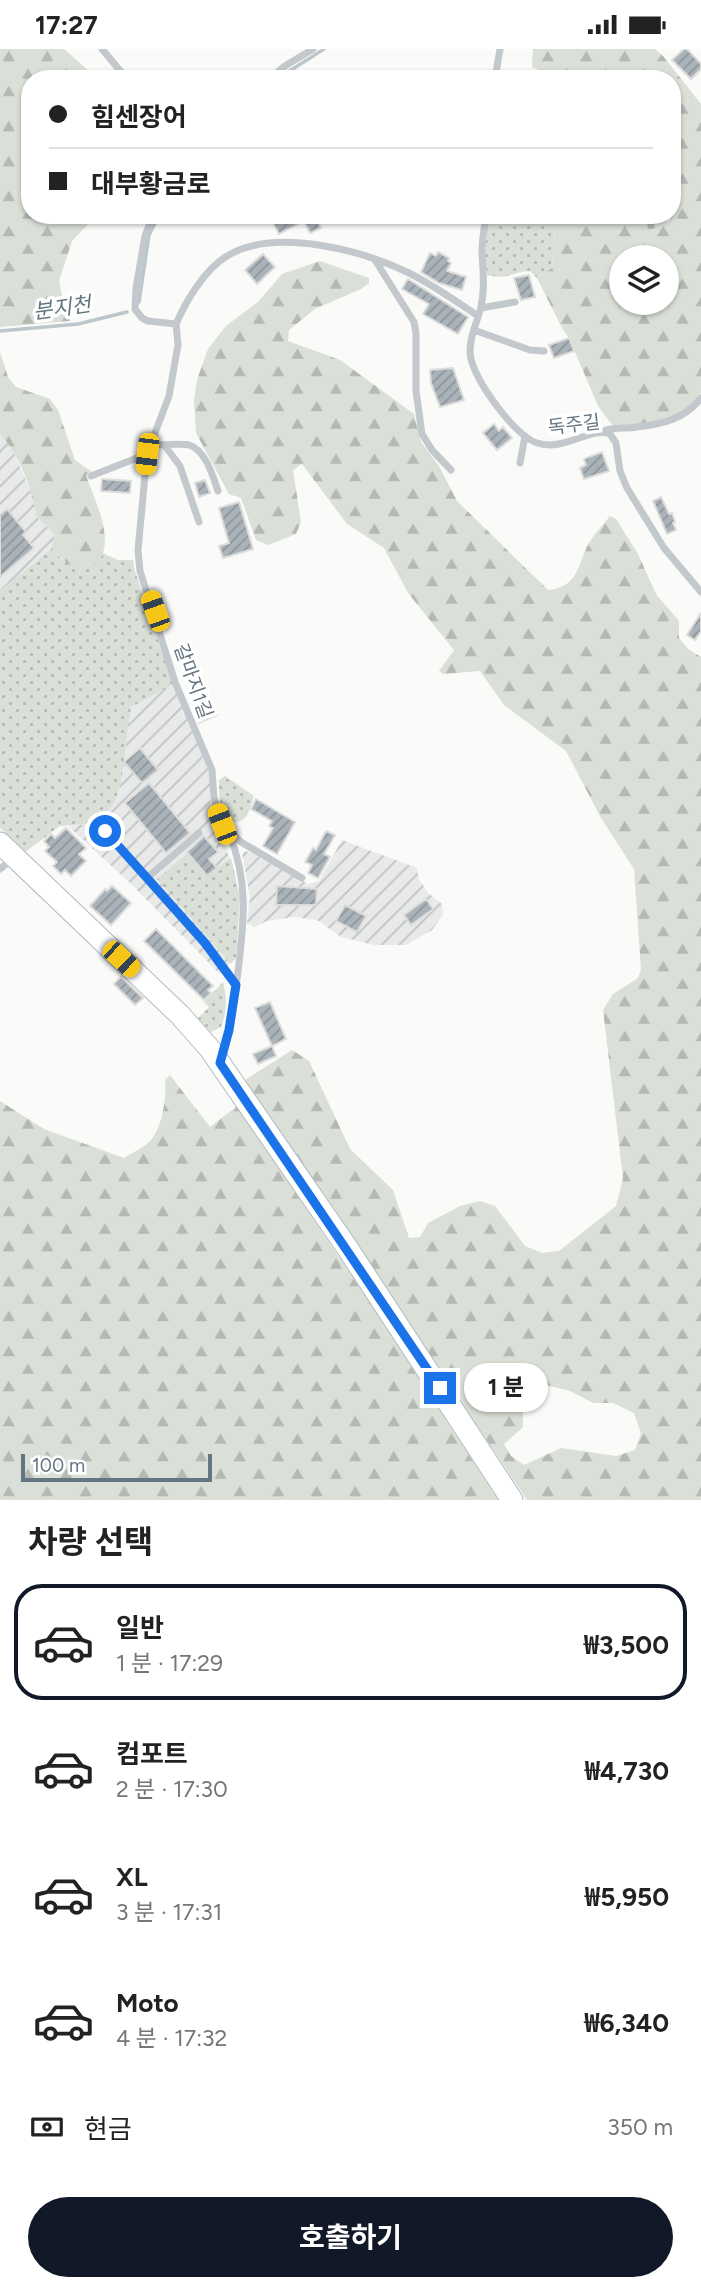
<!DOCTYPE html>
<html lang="ko">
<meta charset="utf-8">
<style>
:root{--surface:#fff;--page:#f6f6f6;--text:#222;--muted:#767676;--line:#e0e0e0;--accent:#111827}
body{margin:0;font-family:Figtree,"Noto Sans KR",sans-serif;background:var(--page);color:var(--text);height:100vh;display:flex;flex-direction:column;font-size:26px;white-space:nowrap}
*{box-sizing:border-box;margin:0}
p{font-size:23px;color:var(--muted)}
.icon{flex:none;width:38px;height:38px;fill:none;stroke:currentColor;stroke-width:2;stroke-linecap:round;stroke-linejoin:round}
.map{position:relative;height:1451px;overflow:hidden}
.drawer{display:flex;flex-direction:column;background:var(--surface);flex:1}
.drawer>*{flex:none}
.guide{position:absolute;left:21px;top:21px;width:660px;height:154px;border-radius:28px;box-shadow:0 2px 5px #0004;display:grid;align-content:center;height:154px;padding:0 28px;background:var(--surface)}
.tools{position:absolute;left:609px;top:196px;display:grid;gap:14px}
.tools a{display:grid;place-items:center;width:70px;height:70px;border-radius:50%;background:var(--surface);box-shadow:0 2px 5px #0004;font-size:35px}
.scale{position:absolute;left:21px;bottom:18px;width:191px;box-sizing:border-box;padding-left:7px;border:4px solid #657683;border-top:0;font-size:19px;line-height:24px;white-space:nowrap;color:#657683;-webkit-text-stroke:5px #fff;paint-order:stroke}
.end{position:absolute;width:32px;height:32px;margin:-16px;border:9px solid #1a73e8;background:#fff;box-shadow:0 0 0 4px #fff}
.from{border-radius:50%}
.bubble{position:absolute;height:49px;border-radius:24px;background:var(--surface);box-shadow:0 2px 5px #0004;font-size:23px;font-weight:700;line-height:49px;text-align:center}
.car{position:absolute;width:21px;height:42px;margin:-21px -10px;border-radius:9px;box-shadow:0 0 5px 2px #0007;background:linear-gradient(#f5c518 24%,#345 0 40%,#f5c518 0 76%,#345 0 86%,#f5c518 0)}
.guide b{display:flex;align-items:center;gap:24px;height:66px;font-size:26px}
.guide b+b{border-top:2px solid var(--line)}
.guide i{width:18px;height:18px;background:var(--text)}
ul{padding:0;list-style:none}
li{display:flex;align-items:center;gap:21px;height:116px;margin:0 14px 10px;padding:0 14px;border:4px solid transparent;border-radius:28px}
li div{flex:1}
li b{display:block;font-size:26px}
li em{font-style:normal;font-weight:700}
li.current{border-color:var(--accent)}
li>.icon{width:63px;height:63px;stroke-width:1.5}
h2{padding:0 28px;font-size:32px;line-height:84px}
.pay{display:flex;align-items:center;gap:18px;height:77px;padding:0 28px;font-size:26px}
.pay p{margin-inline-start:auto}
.primary-button{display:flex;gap:14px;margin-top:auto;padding:14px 28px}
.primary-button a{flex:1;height:80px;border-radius:42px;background:var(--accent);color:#fff;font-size:28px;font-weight:700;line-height:80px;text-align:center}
.status{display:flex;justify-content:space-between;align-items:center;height:49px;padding:0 35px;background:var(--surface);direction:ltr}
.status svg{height:19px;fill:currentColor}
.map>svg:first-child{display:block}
.industrial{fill:url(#industrial-furrows)}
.grass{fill:url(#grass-dots)}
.forest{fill:url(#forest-firs);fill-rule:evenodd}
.cemetery{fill:url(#cemetery-stones)}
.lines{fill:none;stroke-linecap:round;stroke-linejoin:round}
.stream{stroke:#bbc7cb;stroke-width:3.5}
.building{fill:url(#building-hatch);stroke:#dcdcda;stroke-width:2}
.secondary-casing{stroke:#b3babf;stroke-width:23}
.service{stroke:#c3c8cc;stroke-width:7}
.secondary{stroke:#fff;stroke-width:21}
.route{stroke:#1a73e8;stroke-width:9}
.labels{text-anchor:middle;stroke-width:7;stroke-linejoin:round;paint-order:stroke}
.street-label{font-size:19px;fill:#657683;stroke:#fff}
.water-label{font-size:21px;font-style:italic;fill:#60757c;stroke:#fff}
</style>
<div class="status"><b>17:27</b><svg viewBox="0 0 49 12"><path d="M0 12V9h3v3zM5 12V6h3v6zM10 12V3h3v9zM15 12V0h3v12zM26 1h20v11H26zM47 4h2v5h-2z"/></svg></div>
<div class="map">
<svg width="701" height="1451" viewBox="0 0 701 1451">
<defs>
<pattern id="industrial-furrows" width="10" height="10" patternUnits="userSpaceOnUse" patternTransform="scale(1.75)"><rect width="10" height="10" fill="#e8e9e9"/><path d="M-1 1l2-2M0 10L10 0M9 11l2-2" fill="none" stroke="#c0c1c2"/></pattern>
<pattern id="grass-dots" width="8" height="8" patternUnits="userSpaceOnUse" patternTransform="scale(1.75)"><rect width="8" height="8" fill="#dadfd7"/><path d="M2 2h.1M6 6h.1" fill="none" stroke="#b4b9b4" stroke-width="1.8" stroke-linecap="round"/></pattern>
<pattern id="forest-firs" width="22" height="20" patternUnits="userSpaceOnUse" patternTransform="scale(1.75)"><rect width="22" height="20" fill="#dadfd7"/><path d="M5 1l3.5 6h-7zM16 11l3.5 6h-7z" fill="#b4b9b4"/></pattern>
<pattern id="cemetery-stones" width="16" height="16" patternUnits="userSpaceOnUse" patternTransform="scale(1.75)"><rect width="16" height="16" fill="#dadfd7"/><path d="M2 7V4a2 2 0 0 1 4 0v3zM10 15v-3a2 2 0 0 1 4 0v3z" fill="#b4b9b4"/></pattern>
<pattern id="building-hatch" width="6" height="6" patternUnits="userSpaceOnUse" patternTransform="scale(1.75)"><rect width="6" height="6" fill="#aab3b9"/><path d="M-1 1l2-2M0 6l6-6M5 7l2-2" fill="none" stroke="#8e969c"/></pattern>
</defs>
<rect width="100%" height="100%" fill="#fafaf8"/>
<path class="industrial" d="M 0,385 L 9,393 L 35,452 L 36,467 L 55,486 L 51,500 L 0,542 Z
M 173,636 L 210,725 L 210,750 L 236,829 L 236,909 L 220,925 L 130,834 L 68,777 L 87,775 L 104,767 L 115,753 L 121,734 L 131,658 Z
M 342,791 L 417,819 L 419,830 L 428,844 L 442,855 L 443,866 L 432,881 L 406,896 L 374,896 L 341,888 L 317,871 L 294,868 L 267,872 L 254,878 L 247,874 L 250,848 L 243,810 L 242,805 L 245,802 L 252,804 L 308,835 L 319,832 Z"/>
<path class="grass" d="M 488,166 L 556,166 L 552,219 L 537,229 L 530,222 C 510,223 511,231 487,226 L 485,209 Z
M 51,500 L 63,511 L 95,515 L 103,504 L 118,511 L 133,511 L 134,519 L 173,636 L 131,658 L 121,734 L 115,753 L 104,767 L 87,775 L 60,777 L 25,803 L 0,779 L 0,542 Z
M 225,727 L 254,747 C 248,763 249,775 229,773 C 219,760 219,747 219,731 Z
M 188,804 L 207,827 L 231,809 L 240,849 L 236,909 L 231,915 L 157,830 Z
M 223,933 C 227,948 227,963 221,978 L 211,983 L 198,969 L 209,958 L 204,953 Z"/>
<path class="forest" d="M 0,0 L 64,0 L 98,30 L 30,30 L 30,166 L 99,166 L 90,173 L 72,192 L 59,232 L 63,253 L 70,272 L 0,278 Z
M 533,0 L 655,0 L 663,7 L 701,55 L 701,344 L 681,365 L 644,375 L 613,377 L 598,357 L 569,289 L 562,279 L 537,229 L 552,219 L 556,166 L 629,166 L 629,168 L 668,173 L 675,160 L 672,134 L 672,30 L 542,30 L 542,22 L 532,18 ZM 621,208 L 667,208 L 667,254 L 621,254 Z
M 320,212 L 369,229 L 369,234 L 361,240 L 315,260 L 289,281 L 288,292 L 340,311 L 414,365 L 421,393 L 439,417 L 457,452 L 548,541 C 579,538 577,516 589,494 C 595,484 603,476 610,467 L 616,470 L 638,505 L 656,545 L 679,572 L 679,589 L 688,600 L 701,608 L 701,1451 L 527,1451 L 245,1031 L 292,1001 L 309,1012 L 350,1100 L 393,1141 L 409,1189 L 420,1188 L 428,1174 L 460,1157 L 480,1152 L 495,1157 L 525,1197 L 542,1204 L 559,1202 L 616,1157 L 623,1129 L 603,961 L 613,945 L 638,929 L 641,921 L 634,820 L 601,769 L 566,702 L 504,656 L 480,622 L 443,625 L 439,622 L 454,601 L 408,544 L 384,499 L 347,475 L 302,415 L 293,421 L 301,473 L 296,485 L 268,496 L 256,491 L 241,449 L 229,445 L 196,384 L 194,351 L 197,331 L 208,300 L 226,277 L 259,252 L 282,225 ZM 534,1333 L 570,1342 L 593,1354 L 613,1354 L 634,1364 L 641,1384 L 635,1401 L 616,1407 L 561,1399 L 524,1416 L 511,1407 L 504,1395 L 523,1378 L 523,1351 Z
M 0,303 L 8,328 L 16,338 L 50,350 L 58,361 L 75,411 L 92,423 L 86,426 C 96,455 127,513 78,523 L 51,500 L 55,486 L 36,467 C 34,443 17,402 0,385 Z
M 170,1026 L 210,1078 L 237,1057 L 370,1254 L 498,1451 L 0,1451 L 0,1052 L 44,1080 L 124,1109 C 131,1104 141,1100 148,1094 C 162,1082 167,1048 165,1031 Z"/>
<path class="cemetery" d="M 629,166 L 671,166 C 664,179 656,180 642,181 Z"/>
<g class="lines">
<path class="stream" d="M 277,30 L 324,0
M 139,253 L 149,186 L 159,166
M 0,282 L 78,275 L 127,263"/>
</g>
<path class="building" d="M 684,0 L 687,0 L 701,15 L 701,20 L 691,30 L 672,11 Z
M 269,166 L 315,166 L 321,179 L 310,184 L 304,172 L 279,185 Z
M 438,203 L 449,209 L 448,212 L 451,214 L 447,222 L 466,228 L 462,241 L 439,234 L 421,223 L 430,204 L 436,207 Z
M 263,205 L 275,218 L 257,235 L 245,221 Z
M 529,226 L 535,248 L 521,251 L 514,229 Z
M 408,230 L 468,268 L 458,285 L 423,265 L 429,255 L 402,240 Z
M 569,289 L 574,302 L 554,309 L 549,296 Z
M 453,319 L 464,351 L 440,358 L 431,334 L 430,321 Z
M 494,375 L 499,382 L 503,378 L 512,389 L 497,401 L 483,384 Z
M 602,403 L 609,422 L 584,430 L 580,419 L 586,416 L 584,410 Z
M 102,430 L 131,432 L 130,444 L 101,442 Z
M 205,431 L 210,444 L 199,448 L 195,434 Z
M 661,448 L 669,465 L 672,464 L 675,473 L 673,474 L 676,481 L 667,485 L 653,452 Z
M 239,453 L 253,500 L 223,509 L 219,497 L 229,494 L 219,459 Z
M 7,460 L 26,483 L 23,486 L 34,499 L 0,528 L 0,466 Z
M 701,564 L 701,582 L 695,591 L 687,586 Z
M 212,654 L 217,666 L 199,674 L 194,661 Z
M 140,699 L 158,721 L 142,734 L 124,713 Z
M 149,734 L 190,784 L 166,804 L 125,754 Z
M 256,750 L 295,773 L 277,805 L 263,797 L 273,779 L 269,777 L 272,772 L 251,760 Z
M 66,779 L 86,799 L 79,805 L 86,812 L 71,827 L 65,821 L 61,825 L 53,817 L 57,813 L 45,802 L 49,798 L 44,792 L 51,785 L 55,789 Z
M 326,782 L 335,786 L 324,805 L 330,808 L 318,829 L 308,824 L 312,816 L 305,813 L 313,799 L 316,801 Z
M 204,787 L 218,803 L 209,810 L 217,819 L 207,827 L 187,803 Z
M 112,837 L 131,854 L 111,876 L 90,857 L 105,840 L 107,842 Z
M 277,837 L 317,840 L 316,856 L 276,856 Z
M 426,850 L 433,860 L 411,876 L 404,866 Z
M 345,856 L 366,867 L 357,883 L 336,872 Z
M 156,880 L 213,937 L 208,941 L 211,944 L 204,951 L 144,892 Z
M 121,928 L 143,949 L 135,956 L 114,935 Z
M 270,953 L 286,990 L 272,997 L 255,959 Z
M 272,997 L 276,1007 L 258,1015 L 253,1005 Z"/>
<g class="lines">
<defs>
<path id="secondary" d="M 0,794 L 180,966 L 210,1000 L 348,1200 L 512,1451"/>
</defs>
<use href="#secondary" class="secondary-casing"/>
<path class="service" d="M 102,0 L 127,30
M 269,30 L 285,17 L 313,0
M 495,30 L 500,0
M 153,166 L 145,187 L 136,239 L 135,260 L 142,269 L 148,272 L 176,275
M 486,166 C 484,179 482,191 482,204 C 483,222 485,240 481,258 C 477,274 467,293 471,310 C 477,334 514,386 537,394 C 565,403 591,377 610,385 L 616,394 L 620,422 L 627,439 L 664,499 L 701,543
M 375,211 L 414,273 L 416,284 L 416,342 L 422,385 L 432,401 L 451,421
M 481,259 L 515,253
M 176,275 L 178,296 L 169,347 L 147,405 L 138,501 L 140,522 L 175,633 L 212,721 L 214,749 L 222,775 L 241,793 L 302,829
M 176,275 C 186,252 205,220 227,207 C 275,178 362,201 409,224 C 433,236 456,252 478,267
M 474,281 L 530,301 L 544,302
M 603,382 C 614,378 625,380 637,378 C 664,375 684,370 701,349
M 150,396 C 159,396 183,394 189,396 C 206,401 213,428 218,442
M 165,397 L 180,417 L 199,473
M 520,414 L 525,387
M 91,427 L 147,405
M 105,782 L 205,894 L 236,935
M 0,820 L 13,809
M 147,829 L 199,784
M 222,1009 C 230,981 234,953 238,923 C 244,872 249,833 229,784"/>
<use href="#secondary" class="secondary"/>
</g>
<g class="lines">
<path class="route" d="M 105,782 L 205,894 L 236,936 L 229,981 L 220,1014 L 440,1339"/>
</g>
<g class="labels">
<g class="street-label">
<text transform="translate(574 375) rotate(-7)" y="7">독주길</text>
<text transform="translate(194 632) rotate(70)" y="7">갈마지1길</text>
</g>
<g class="water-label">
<text transform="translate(62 259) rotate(-8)" y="7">분지천</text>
</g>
</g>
</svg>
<div class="tools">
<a><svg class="icon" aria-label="layers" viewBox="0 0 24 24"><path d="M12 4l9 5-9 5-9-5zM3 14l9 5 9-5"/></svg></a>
</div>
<div class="scale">100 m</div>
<i class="end from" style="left:105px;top:782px"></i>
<i class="end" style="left:440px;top:1339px"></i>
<div class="bubble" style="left:464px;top:1314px;width:84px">1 분</div>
<i class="car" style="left:147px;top:405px;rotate:187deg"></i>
<i class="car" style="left:155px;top:562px;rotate:340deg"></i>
<i class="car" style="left:222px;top:775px;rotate:339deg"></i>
<i class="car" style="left:121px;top:910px;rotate:133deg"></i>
<div class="guide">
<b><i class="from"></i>힘센장어</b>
<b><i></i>대부황금로</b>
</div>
</div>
<section class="drawer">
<h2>차량 선택</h2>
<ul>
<li class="current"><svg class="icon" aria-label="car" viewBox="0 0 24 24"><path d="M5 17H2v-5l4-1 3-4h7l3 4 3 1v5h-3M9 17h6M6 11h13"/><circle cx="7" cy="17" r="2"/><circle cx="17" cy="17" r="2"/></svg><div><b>일반</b><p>1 분 · 17:29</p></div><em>₩3,500</em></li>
<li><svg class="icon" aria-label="car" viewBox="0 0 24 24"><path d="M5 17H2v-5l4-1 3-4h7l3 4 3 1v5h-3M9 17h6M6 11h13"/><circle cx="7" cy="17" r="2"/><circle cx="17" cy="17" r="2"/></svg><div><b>컴포트</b><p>2 분 · 17:30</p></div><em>₩4,730</em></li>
<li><svg class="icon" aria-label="car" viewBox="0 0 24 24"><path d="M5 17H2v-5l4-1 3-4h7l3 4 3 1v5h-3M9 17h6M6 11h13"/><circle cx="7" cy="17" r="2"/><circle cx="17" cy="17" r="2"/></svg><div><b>XL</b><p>3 분 · 17:31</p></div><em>₩5,950</em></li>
<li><svg class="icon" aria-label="car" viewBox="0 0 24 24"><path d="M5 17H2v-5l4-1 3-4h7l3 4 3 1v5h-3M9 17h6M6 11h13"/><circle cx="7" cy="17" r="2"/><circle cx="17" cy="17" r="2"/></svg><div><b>Moto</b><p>4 분 · 17:32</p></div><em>₩6,340</em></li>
</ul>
<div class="pay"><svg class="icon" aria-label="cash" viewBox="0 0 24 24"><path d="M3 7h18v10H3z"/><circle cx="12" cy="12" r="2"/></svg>현금<p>350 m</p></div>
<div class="primary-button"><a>호출하기</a></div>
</section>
